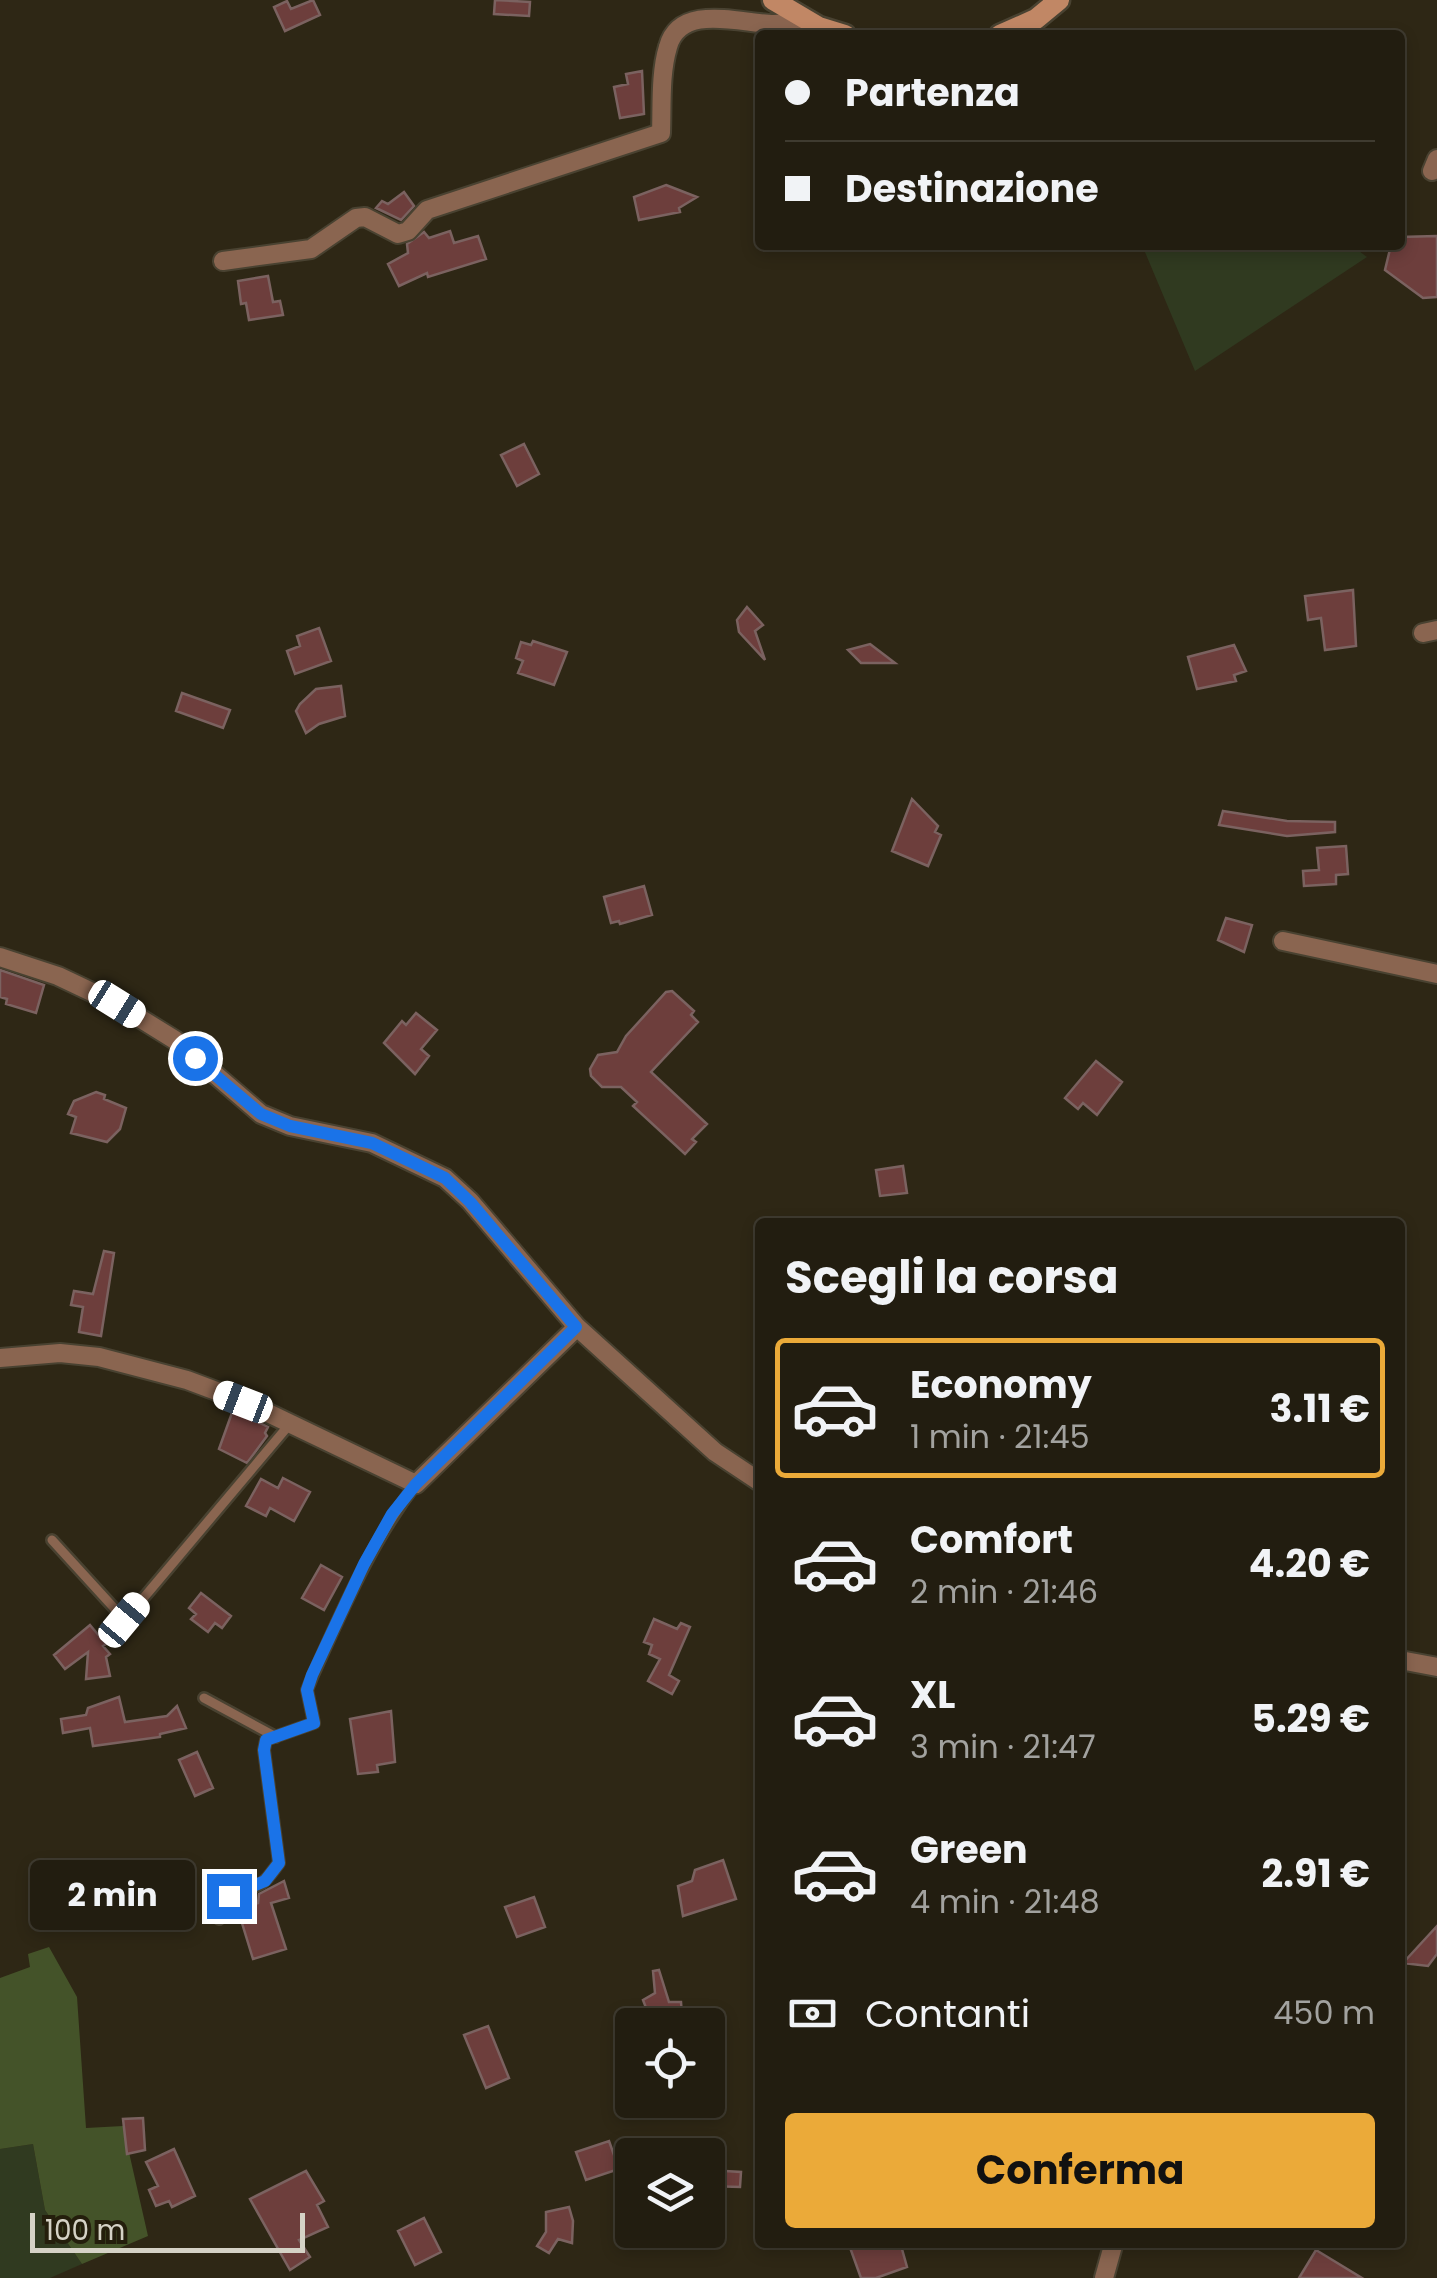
<!DOCTYPE html>
<html lang="it">
<meta charset="utf-8">
<style>
:root{--surface:#221d10;--page:#2a2619;--text:#f1f3f6;--muted:#a2a29f;--line:#3f3b30;--accent:#ebaa39}
body{margin:0;font-family:Poppins,sans-serif;background:var(--page);color:var(--text);height:100vh;display:flex;flex-direction:column;font-size:38px;white-space:nowrap}
*{box-sizing:border-box;margin:0}
p{font-size:32px;color:var(--muted)}
.icon{flex:none;width:55px;height:55px;fill:none;stroke:currentColor;stroke-width:2;stroke-linecap:round;stroke-linejoin:round}
.map{position:relative;flex:1;overflow:hidden}
.panel{position:absolute;left:755px;top:1218px;width:650px;height:1030px;display:flex;flex-direction:column;background:var(--surface);border-radius:10px;box-shadow:0 5px 15px #0003,0 0 0 2px var(--line)}
.panel>*{flex:none}
.top-card{position:absolute;left:755px;top:30px;width:650px;height:220px;border-radius:10px;box-shadow:0 5px 15px #0003,0 0 0 2px var(--line);display:grid;align-content:center;height:220px;padding:0 30px;background:var(--surface)}
.fabs{position:absolute;left:615px;top:2008px;display:grid;gap:20px}
.fabs a{display:grid;place-items:center;width:110px;height:110px;border-radius:10px;background:var(--surface);box-shadow:0 5px 15px #0003,0 0 0 2px var(--line);font-size:50px}
.scale{position:absolute;left:30px;bottom:25px;width:275px;box-sizing:border-box;padding-left:10px;border:5px solid #d5d2c6;border-top:0;font-size:28px;line-height:35px;white-space:nowrap;color:#d5d2c6;-webkit-text-stroke:8px #241e0c;paint-order:stroke}
.end{position:absolute;width:45px;height:45px;margin:-22px;border:12px solid #1a73e8;background:#fff;box-shadow:0 0 0 5px #fff}
.from{border-radius:50%}
.bubble{position:absolute;height:70px;border-radius:10px;background:var(--surface);box-shadow:0 5px 15px #0003,0 0 0 2px var(--line);font-size:32px;font-weight:700;line-height:70px;text-align:center}
.car{position:absolute;width:30px;height:60px;margin:-30px -15px;border-radius:12px;box-shadow:0 0 8px 2px #0007;background:linear-gradient(#fff 24%,#345 0 40%,#fff 0 76%,#345 0 86%,#fff 0)}
.top-card b{display:flex;align-items:center;gap:35px;height:95px;font-size:38px}
.top-card b+b{border-top:2px solid var(--line)}
.top-card i{width:25px;height:25px;background:var(--text)}
ul{padding:0;list-style:none}
li{display:flex;align-items:center;gap:30px;height:140px;margin:0 20px 15px;padding:0 10px;border:5px solid transparent;border-radius:10px}
li div{flex:1}
li b{display:block;font-size:38px}
li em{font-style:normal;font-weight:700}
li.selected{border-color:var(--accent)}
li>.icon{width:90px;height:90px;stroke-width:1.5}
h2{padding:0 30px;font-size:45px;line-height:120px}
.pay{display:flex;align-items:center;gap:25px;height:110px;padding:0 30px;font-size:38px}
.pay p{margin-inline-start:auto}
.cta{display:flex;gap:20px;margin-top:auto;padding:20px 30px}
.cta a{flex:1;height:115px;border-radius:10px;background:var(--accent);color:#111;font-size:40px;font-weight:700;line-height:115px;text-align:center}
.map>svg:first-child{display:block}
.green{fill:#303a20}
.forest{fill:#445329}
.building{fill:#6d3e3c;stroke:#7b6260;stroke-width:2.5}
.lines{fill:none;stroke-linecap:round;stroke-linejoin:round}
.service-casing{stroke:#494231;stroke-width:14}
.minor-casing{stroke:#494231;stroke-width:22}
.secondary-casing{stroke:#494231;stroke-width:25}
.service{stroke:#8a6550;stroke-width:9}
.minor{stroke:#8a6550;stroke-width:18}
.secondary{stroke:#c18765;stroke-width:20}
.route{stroke:#1a73e8;stroke-width:12}
</style>
<div class="map">
<svg width="1437" height="2278" viewBox="0 0 1437 2278">
<rect width="100%" height="100%" fill="#2e2715"/>
<path class="green" d="M 1142,245 L 1351,245 L 1367,257 L 1195,371 Z
M 33,2144 L 45,2210 L 82,2264 L 50,2278 L 0,2278 L 0,2149 Z"/>
<path class="forest" d="M 49,1947 L 77,1997 L 86,2128 L 123,2126 L 148,2236 L 82,2264 L 45,2210 L 33,2144 L 0,2149 L 0,1978 L 30,1967 L 28,1954 Z"/>
<path class="building" d="M 313,0 L 320,15 L 285,31 L 274,7 L 287,1 L 291,9 Z
M 495,0 L 530,2 L 529,16 L 494,14 Z
M 642,71 L 644,114 L 620,118 L 614,87 L 628,84 L 626,74 Z
M 666,185 L 697,197 L 679,208 L 680,212 L 639,220 L 634,197 Z
M 404,192 L 414,206 L 401,220 L 376,208 L 382,201 L 388,204 Z
M 450,231 L 454,243 L 478,236 L 486,259 L 428,277 L 427,273 L 399,286 L 388,264 L 408,253 L 407,244 L 424,232 L 429,238 Z
M 1437,236 L 1437,297 L 1423,298 L 1385,270 L 1391,245 L 1400,245 L 1400,237 Z
M 268,276 L 273,302 L 280,301 L 283,315 L 249,320 L 246,303 L 241,304 L 238,281 Z
M 524,444 L 539,474 L 517,486 L 501,455 Z
M 1353,590 L 1356,646 L 1325,650 L 1321,618 L 1308,620 L 1305,596 Z
M 747,607 L 763,625 L 755,631 L 765,660 L 739,632 L 737,620 Z
M 319,628 L 331,661 L 295,674 L 287,651 L 300,646 L 297,636 Z
M 533,641 L 567,652 L 554,685 L 518,673 L 523,661 L 516,658 L 521,642 L 531,645 Z
M 870,644 L 895,663 L 861,663 L 848,650 Z
M 1234,645 L 1246,671 L 1234,675 L 1236,681 L 1197,689 L 1188,657 Z
M 341,686 L 345,716 L 319,724 L 306,733 L 296,711 L 300,704 L 316,689 Z
M 182,693 L 230,710 L 223,728 L 176,711 Z
M 912,799 L 938,826 L 935,832 L 941,835 L 928,866 L 892,851 Z
M 1223,811 L 1287,821 L 1335,822 L 1335,832 L 1287,836 L 1219,825 Z
M 1346,846 L 1348,874 L 1336,875 L 1336,884 L 1304,886 L 1303,871 L 1319,870 L 1317,848 Z
M 644,886 L 652,915 L 620,924 L 619,921 L 611,923 L 604,897 Z
M 1226,918 L 1252,925 L 1244,952 L 1218,940 Z
M 0,970 L 44,985 L 36,1013 L 6,1004 L 7,999 L 0,997 Z
M 672,991 L 694,1011 L 691,1015 L 698,1022 L 651,1072 L 707,1124 L 692,1139 L 696,1142 L 685,1154 L 633,1106 L 637,1102 L 621,1087 L 602,1087 L 591,1076 L 590,1069 L 598,1055 L 617,1052 L 626,1036 L 666,992 Z
M 416,1013 L 437,1030 L 421,1049 L 429,1056 L 415,1074 L 384,1043 L 402,1021 L 406,1025 Z
M 1096,1061 L 1122,1082 L 1097,1115 L 1083,1103 L 1078,1109 L 1065,1098 Z
M 96,1092 L 105,1095 L 104,1099 L 126,1108 L 120,1129 L 107,1142 L 71,1133 L 76,1117 L 68,1114 L 74,1101 Z
M 903,1166 L 907,1193 L 880,1196 L 876,1170 Z
M 104,1251 L 114,1253 L 101,1336 L 79,1332 L 83,1307 L 71,1305 L 74,1291 L 93,1294 Z
M 233,1410 L 268,1427 L 265,1433 L 267,1436 L 247,1463 L 219,1449 Z
M 283,1478 L 310,1492 L 294,1521 L 270,1508 L 266,1516 L 246,1506 L 261,1479 L 278,1488 Z
M 321,1565 L 342,1577 L 324,1610 L 302,1598 Z
M 201,1593 L 231,1616 L 222,1628 L 215,1623 L 208,1632 L 191,1619 L 196,1614 L 189,1608 Z
M 654,1619 L 677,1629 L 681,1623 L 690,1627 L 669,1675 L 679,1681 L 672,1694 L 648,1681 L 660,1659 L 649,1654 L 652,1645 L 644,1642 Z
M 90,1625 L 106,1644 L 103,1646 L 110,1654 L 106,1657 L 110,1676 L 86,1679 L 88,1652 L 65,1669 L 54,1655 Z
M 119,1697 L 125,1722 L 167,1716 L 177,1706 L 186,1728 L 160,1734 L 160,1737 L 93,1746 L 90,1728 L 63,1733 L 61,1719 L 86,1715 L 88,1708 Z
M 391,1711 L 395,1762 L 377,1765 L 378,1772 L 358,1774 L 350,1719 Z
M 197,1752 L 213,1788 L 195,1796 L 179,1760 Z
M 723,1860 L 736,1899 L 683,1916 L 678,1886 L 692,1881 L 695,1870 Z
M 284,1881 L 289,1898 L 271,1903 L 286,1949 L 253,1959 L 238,1910 L 258,1903 L 259,1894 Z
M 534,1897 L 545,1927 L 517,1937 L 505,1907 Z
M 1437,1926 L 1437,1954 L 1428,1966 L 1403,1963 Z
M 659,1970 L 669,2002 L 681,2002 L 682,2016 L 657,2017 L 656,2010 L 648,2013 L 643,2000 L 655,1993 L 653,1971 Z
M 488,2026 L 509,2078 L 486,2088 L 464,2035 Z
M 143,2118 L 145,2150 L 127,2154 L 123,2119 Z
M 609,2141 L 619,2169 L 586,2180 L 576,2152 Z
M 174,2149 L 195,2196 L 172,2207 L 169,2201 L 156,2206 L 149,2190 L 158,2186 L 146,2162 Z
M 708,2170 L 741,2172 L 740,2187 L 708,2186 Z
M 306,2171 L 324,2201 L 317,2205 L 328,2227 L 299,2240 L 310,2257 L 290,2270 L 250,2199 Z
M 569,2207 L 573,2221 L 572,2243 L 558,2239 L 549,2253 L 537,2246 L 546,2232 L 546,2212 Z
M 424,2218 L 441,2252 L 415,2265 L 398,2231 Z
M 848,2242 L 900,2242 L 907,2267 L 876,2278 L 861,2278 Z
M 1316,2250 L 1362,2278 L 1299,2278 Z"/>
<g class="lines">
<defs>
<path id="service" d="M 52,1540 L 125,1620 L 289,1425
M 204,1698 L 276,1737
M 219,1919 C 220,1892 243,1894 262,1883 C 269,1878 274,1869 279,1863 L 264,1750 L 266,1740 L 314,1723 L 307,1690 L 313,1675 C 343,1609 371,1542 416,1484"/>
<path id="minor" d="M 1432,171 L 1437,159
M 223,261 L 311,249 L 356,218 L 365,217 L 398,234 L 408,231 L 427,210 L 661,133 C 662,106 660,73 668,47 C 680,2 742,24 774,24 C 784,24 795,21 805,19
M 1423,633 L 1437,630
M 1283,941 L 1437,974
M 0,957 L 58,976 L 117,1004 L 175,1040 L 261,1114 L 290,1126 L 372,1143 L 445,1178 L 470,1201 L 577,1327 L 715,1452 L 760,1482
M 0,1358 L 60,1353 L 99,1357 L 187,1380 L 243,1401 L 416,1484 L 577,1327
M 1400,1660 L 1437,1667
M 1104,2278 L 1114,2242"/>
<path id="secondary" d="M 773,0 L 819,27 L 845,35
M 1000,35 L 1036,19 L 1059,0"/>
</defs>
<use href="#service" class="service-casing"/>
<use href="#minor" class="minor-casing"/>
<use href="#secondary" class="secondary-casing"/>
<use href="#service" class="service"/>
<use href="#minor" class="minor"/>
<use href="#secondary" class="secondary"/>
</g>
<g class="lines">
<path class="route" d="M 195,1058 L 261,1114 L 290,1126 L 372,1143 L 445,1178 L 470,1202 L 576,1327 L 416,1484 L 392,1514 L 364,1564 L 312,1675 L 307,1690 L 314,1723 L 266,1740 L 264,1750 L 279,1863 L 265,1881 L 229,1896"/>
</g>
</svg>
<div class="fabs">
<a><svg class="icon" aria-label="locate" viewBox="0 0 24 24"><circle cx="12" cy="12" r="6"/><path d="M12 2v4M12 18v4M2 12h4M18 12h4"/></svg></a>
<a><svg class="icon" aria-label="layers" viewBox="0 0 24 24"><path d="M12 4l9 5-9 5-9-5zM3 14l9 5 9-5"/></svg></a>
</div>
<div class="scale">100 m</div>
<i class="end from" style="left:195px;top:1058px"></i>
<i class="end" style="left:229px;top:1896px"></i>
<div class="bubble" style="left:30px;top:1860px;width:165px">2 min</div>
<i class="car" style="left:117px;top:1004px;rotate:122deg"></i>
<i class="car" style="left:243px;top:1402px;rotate:291deg"></i>
<i class="car" style="left:124px;top:1620px;rotate:40deg"></i>
<div class="top-card">
<b><i class="from"></i>Partenza</b>
<b><i></i>Destinazione</b>
</div>
<section class="panel">
<h2>Scegli la corsa</h2>
<ul>
<li class="selected"><svg class="icon" aria-label="car" viewBox="0 0 24 24"><path d="M5 17H2v-5l4-1 3-4h7l3 4 3 1v5h-3M9 17h6M6 11h13"/><circle cx="7" cy="17" r="2"/><circle cx="17" cy="17" r="2"/></svg><div><b>Economy</b><p>1 min · 21:45</p></div><em>3.11 €</em></li>
<li><svg class="icon" aria-label="car" viewBox="0 0 24 24"><path d="M5 17H2v-5l4-1 3-4h7l3 4 3 1v5h-3M9 17h6M6 11h13"/><circle cx="7" cy="17" r="2"/><circle cx="17" cy="17" r="2"/></svg><div><b>Comfort</b><p>2 min · 21:46</p></div><em>4.20 €</em></li>
<li><svg class="icon" aria-label="car" viewBox="0 0 24 24"><path d="M5 17H2v-5l4-1 3-4h7l3 4 3 1v5h-3M9 17h6M6 11h13"/><circle cx="7" cy="17" r="2"/><circle cx="17" cy="17" r="2"/></svg><div><b>XL</b><p>3 min · 21:47</p></div><em>5.29 €</em></li>
<li><svg class="icon" aria-label="car" viewBox="0 0 24 24"><path d="M5 17H2v-5l4-1 3-4h7l3 4 3 1v5h-3M9 17h6M6 11h13"/><circle cx="7" cy="17" r="2"/><circle cx="17" cy="17" r="2"/></svg><div><b>Green</b><p>4 min · 21:48</p></div><em>2.91 €</em></li>
</ul>
<div class="pay"><svg class="icon" aria-label="cash" viewBox="0 0 24 24"><path d="M3 7h18v10H3z"/><circle cx="12" cy="12" r="2"/></svg>Contanti<p>450 m</p></div>
<div class="cta"><a>Conferma</a></div>
</section>
</div>
